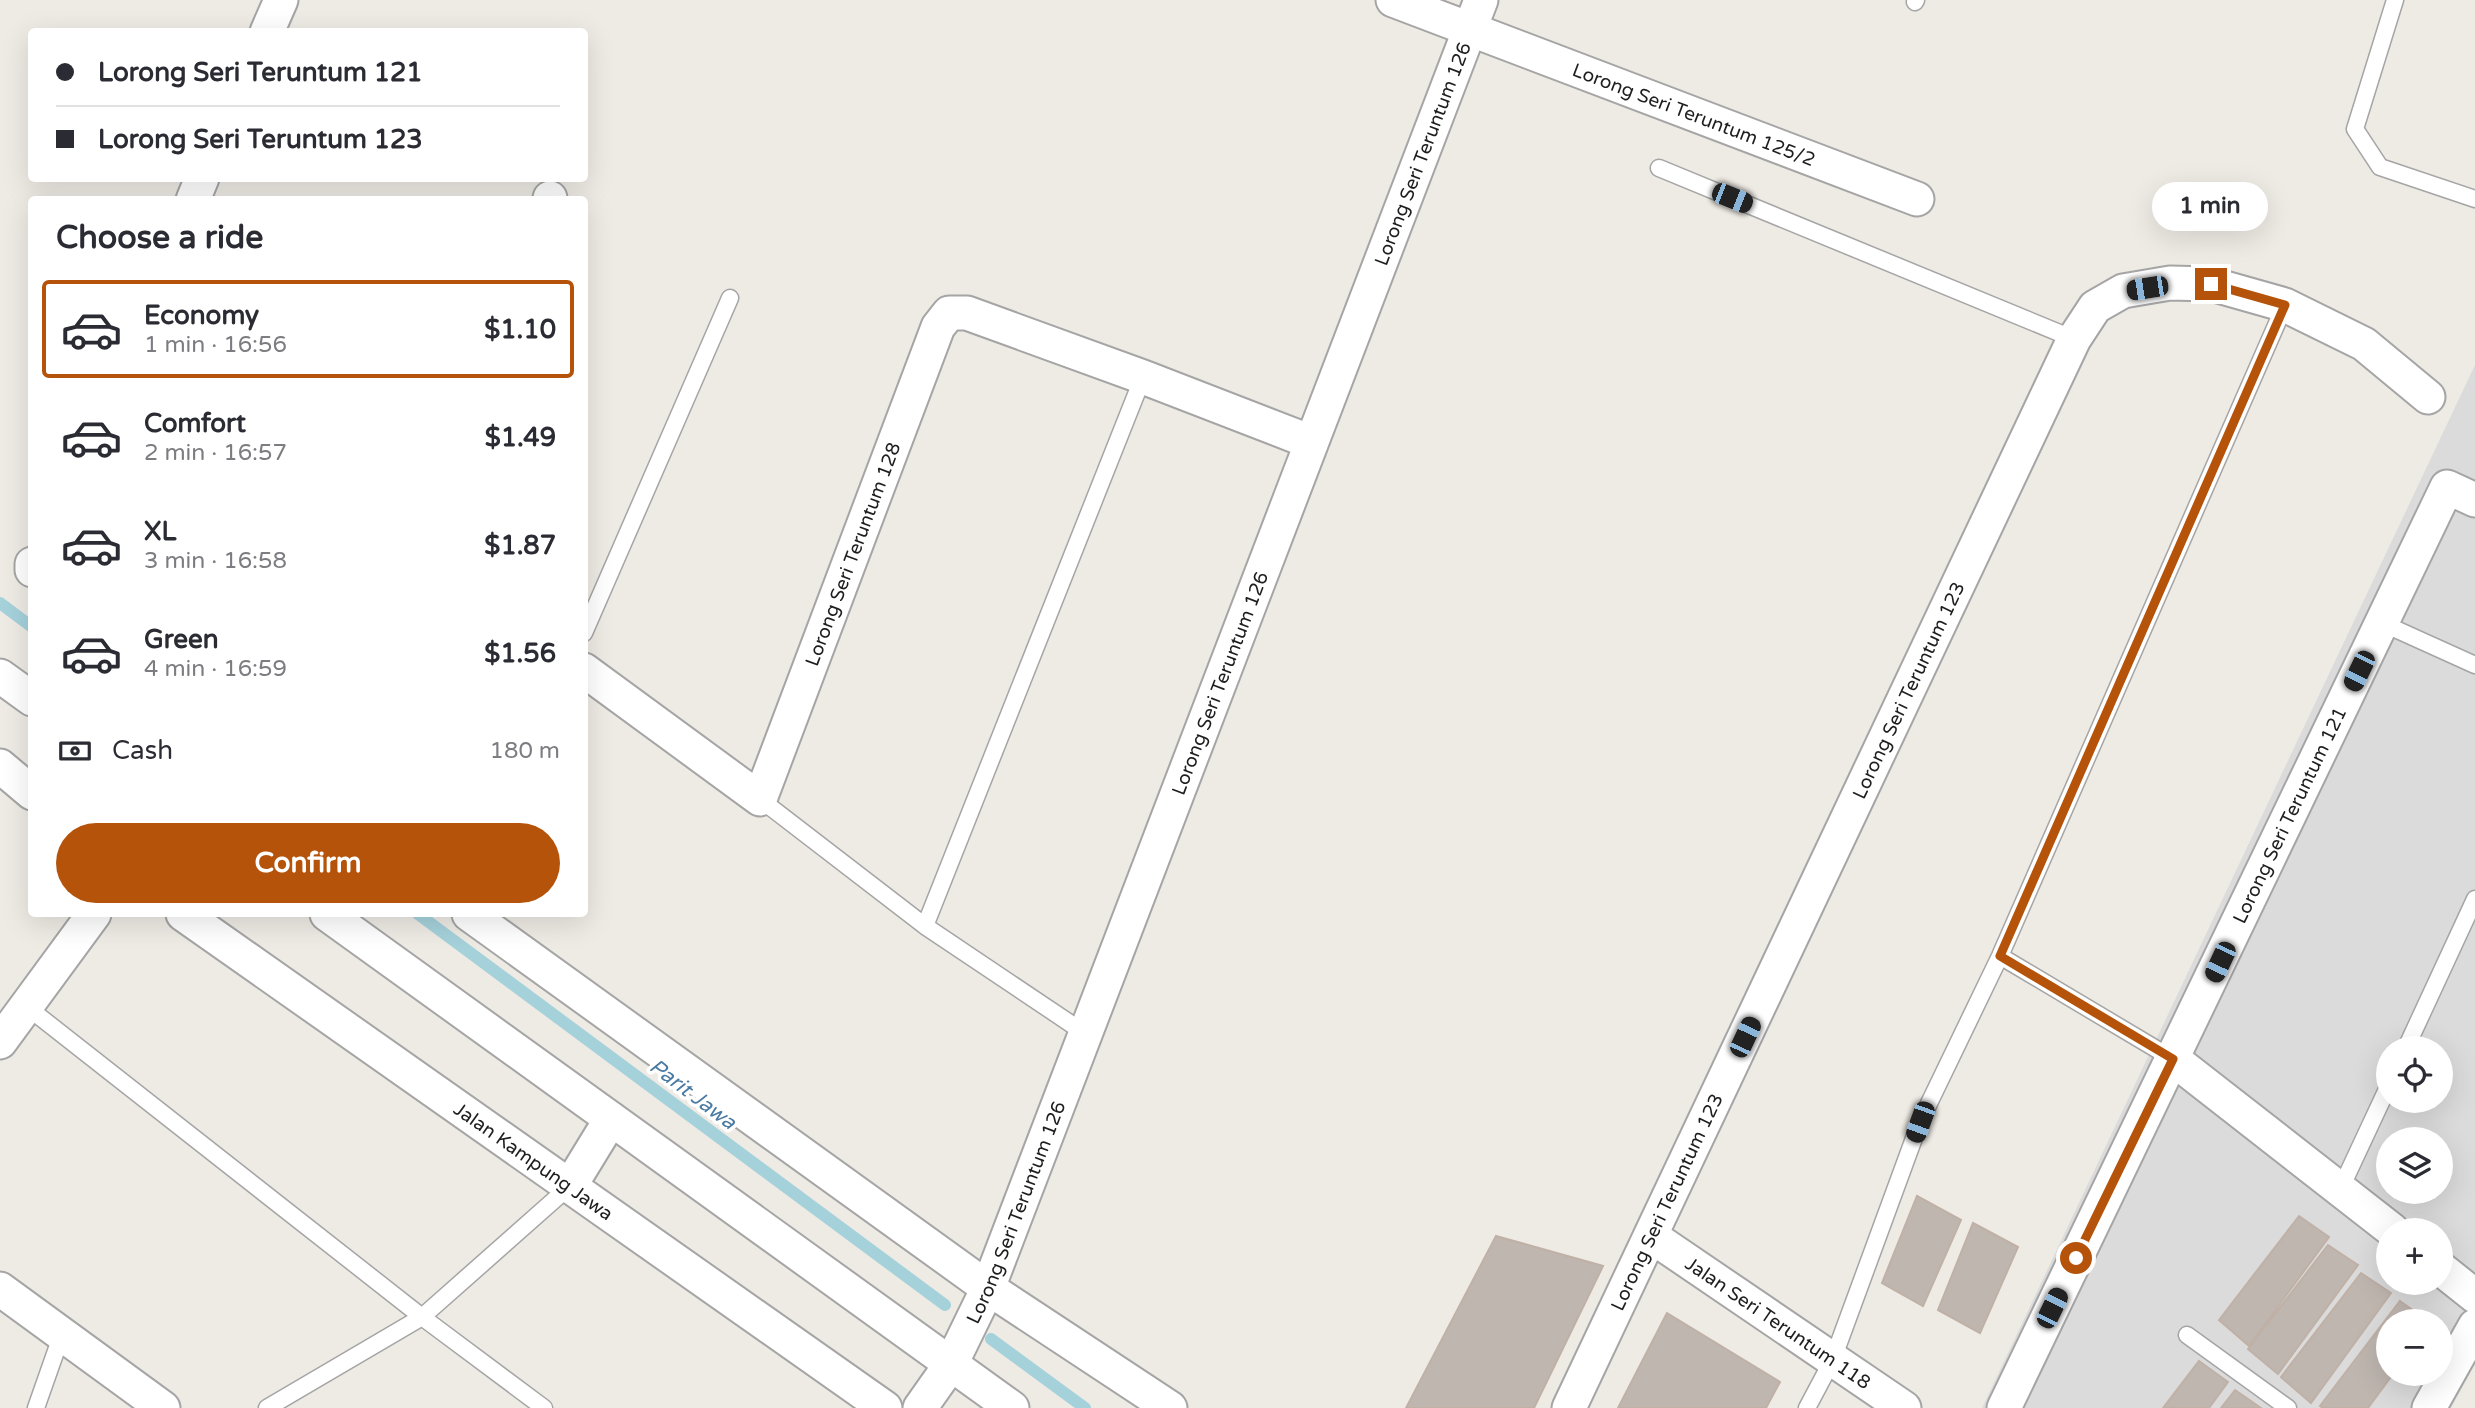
<!DOCTYPE html>
<meta charset="utf-8">
<style>
:root{--surface:#fff;--page:#f7f7f7;--text:#2b2b33;--muted:#7c7c81;--line:#e1e1e2;--accent:#b45309}
body{margin:0;font-family:"Varela Round",sans-serif;background:var(--page);color:var(--text);height:100vh;display:flex;flex-direction:column;font-size:26px;white-space:nowrap}
*{box-sizing:border-box;margin:0}
p{font-size:23px;color:var(--muted)}
.icon{flex:none;width:38px;height:38px;fill:none;stroke:currentColor;stroke-width:2;stroke-linecap:round;stroke-linejoin:round}
.map{position:relative;flex:1;overflow:hidden}
.details{position:absolute;left:28px;top:196px;width:560px;height:721px;display:flex;flex-direction:column;background:var(--surface);border-radius:7px;box-shadow:0 7px 28px #0002}
.details>*{flex:none}
.banner{position:absolute;left:28px;top:28px;width:560px;height:154px;border-radius:7px;box-shadow:0 7px 28px #0002;display:grid;align-content:center;height:154px;padding:0 28px;background:var(--surface)}
.controls{position:absolute;left:2376px;top:1036px;display:grid;gap:14px}
.controls a{display:grid;place-items:center;width:77px;height:77px;border-radius:50%;background:var(--surface);box-shadow:0 7px 28px #0002;font-size:35px}
.end{position:absolute;width:32px;height:32px;margin:-16px;border:9px solid #b45309;background:#fff;box-shadow:0 0 0 4px #fff}
.from{border-radius:50%}
.bubble{position:absolute;height:49px;border-radius:24px;background:var(--surface);box-shadow:0 7px 28px #0002;font-size:23px;font-weight:700;line-height:49px;text-align:center}
.car{position:absolute;width:21px;height:42px;margin:-21px -10px;border-radius:9px;box-shadow:0 0 5px 2px #0007;background:linear-gradient(#222 24%,#8ab4d8 0 40%,#222 0 76%,#8ab4d8 0 86%,#222 0)}
.banner b{display:flex;align-items:center;gap:24px;height:66px;font-size:26px}
.banner b+b{border-top:2px solid var(--line)}
.banner i{width:18px;height:18px;background:var(--text)}
ul{padding:0;list-style:none}
li{display:flex;align-items:center;gap:21px;height:98px;margin:0 14px 10px;padding:0 14px;border:4px solid transparent;border-radius:7px}
li div{flex:1}
li b{display:block;font-size:26px}
li em{font-style:normal;font-weight:700}
li.current{border-color:var(--accent)}
li>.icon{width:63px;height:63px;stroke-width:1.5}
h2{padding:0 28px;font-size:32px;line-height:84px}
.pay{display:flex;align-items:center;gap:18px;height:77px;padding:0 28px;font-size:26px}
.pay p{margin-inline-start:auto}
.cta{display:flex;gap:14px;margin-top:auto;padding:14px 28px}
.cta a{flex:1;height:80px;border-radius:42px;background:var(--accent);color:#fff;font-size:28px;font-weight:700;line-height:80px;text-align:center}
.map>svg:first-child{display:block}
.residential{fill:#dcdbdb;fill-rule:evenodd}
.lines{fill:none;stroke-linecap:round;stroke-linejoin:round}
.stream{stroke:#a5d1db;stroke-width:12}
.building{fill:#bfb6b0;stroke:#c0b1a7;stroke-width:2}
.service-casing{stroke:#a5a5a5;stroke-width:19}
.minor-casing{stroke:#a5a5a5;stroke-width:37}
.service{stroke:#fff;stroke-width:16}
.minor{stroke:#fff;stroke-width:33}
.route{stroke:#b45309;stroke-width:9}
.labels{text-anchor:middle;stroke-width:7;stroke-linejoin:round;paint-order:stroke}
.street-label{font-size:19px;fill:#1e1e1e;stroke:#fff}
.water-label{font-size:21px;font-style:italic;fill:#4a7aa2;stroke:#fff}
</style>
<div class="map">
<svg width="2475" height="1408" viewBox="0 0 2475 1408">
<rect width="100%" height="100%" fill="#eeeae4"/>
<path class="residential" d="M 2475,365 L 2475,1364 L 2451,1408 L 1982,1408 ZM 2389,1048 L 2441,1048 L 2441,1101 L 2389,1101 ZM 2389,1139 L 2441,1139 L 2441,1192 L 2389,1192 ZM 2389,1230 L 2441,1230 L 2441,1283 L 2389,1283 ZM 2389,1321 L 2441,1321 L 2441,1374 L 2389,1374 Z"/>
<g class="lines">
<path class="stream" d="M 0,603 L 32,627
M 418,914 L 945,1305
M 991,1339 L 1085,1408"/>
</g>
<path class="building" d="M 1917,1196 L 1961,1220 L 1923,1306 L 1882,1283 Z
M 2299,1216 L 2329,1237 L 2249,1346 L 2219,1320 Z
M 1973,1223 L 2018,1247 L 1980,1333 L 1938,1310 Z
M 1496,1236 L 1603,1266 L 1534,1408 L 1406,1408 Z
M 2328,1245 L 2358,1265 L 2278,1374 L 2248,1349 Z
M 2361,1273 L 2391,1293 L 2311,1403 L 2281,1377 Z
M 2400,1301 L 2428,1321 L 2389,1321 L 2389,1374 L 2393,1374 L 2368,1408 L 2323,1408 L 2320,1406 Z
M 1667,1313 L 1780,1382 L 1766,1408 L 1618,1408 Z
M 2199,1361 L 2228,1382 L 2209,1408 L 2163,1408 Z
M 2235,1390 L 2261,1408 L 2221,1408 Z"/>
<g class="lines">
<defs>
<path id="service" d="M 2395,0 L 2355,129 L 2380,167 L 2475,199
M 1915,2 L 1916,0
M 1659,168 L 2074,339
M 2382,623 L 2475,665
M 584,633 L 730,298
M 760,799 L 925,926 L 1086,1034
M 925,926 L 1143,377
M 2000,956 L 2173,1059
M 26,1006 L 422,1317 L 544,1408
M 2406,1048 L 2475,899
M 2340,1190 L 2389,1085
M 2187,1335 L 2288,1408
M 36,1408 L 62,1334
M 267,1408 L 422,1317 L 570,1186
M 1807,1408 L 1833,1359 L 1920,1122 L 2000,956 L 2285,305"/>
<g id="minor">
<path id="s1" d="M 1393,0 L 1917,199"/>
<path d="M 267,32 L 281,0"/>
<path d="M 193,200 L 202,178"/>
<path d="M 550,200 L 550,198"/>
<path d="M 32,564 L 32,570"/>
<path id="s2" d="M 584,670 L 760,799 L 938,327 L 949,313 L 967,313 L 1143,377 L 1311,442"/>
<path d="M 0,676 L 32,699"/>
<path d="M 0,766 L 32,793"/>
<path id="s3" d="M 183,914 L 885,1408"/>
<path d="M 327,914 L 1012,1408"/>
<path d="M 469,914 L 988,1288 L 1170,1408"/>
<path d="M 0,1042 L 94,914"/>
<path d="M 2173,1059 L 2392,1230"/>
<path d="M 570,1186 L 611,1119"/>
<path id="s4" d="M 1651,1236 L 1904,1408"/>
<path d="M 2441,1269 L 2475,1296"/>
<path d="M 0,1289 L 163,1408"/>
<path id="s5" d="M 920,1408 L 951,1364 L 988,1288 L 1481,0"/>
<path id="s6" d="M 1569,1408 L 2074,339 L 2095,307 L 2123,291 L 2170,283 L 2211,284 L 2285,305 L 2364,344 L 2428,397"/>
<path id="s7" d="M 2004,1408 L 2447,487 L 2475,500"/>
<path d="M 2429,1408 L 2475,1326"/>
</g>
</defs>
<use href="#service" class="service-casing"/>
<use href="#minor" class="minor-casing"/>
<use href="#service" class="service"/>
<use href="#minor" class="minor"/>
</g>
<g class="lines">
<path class="route" d="M 2076,1258 L 2173,1059 L 2000,956 L 2285,305 L 2211,284"/>
</g>
<g class="labels">
<g class="street-label">
<text dy="7" stroke="none"><textPath href="#s1" startOffset="322">Lorong Seri Teruntum 125/2</textPath></text>
<text dy="7" stroke="none"><textPath href="#s5" startOffset="1353">Lorong Seri Teruntum 126</textPath></text>
<text dy="7" stroke="none"><textPath href="#s2" startOffset="480">Lorong Seri Teruntum 128</textPath></text>
<text dy="7" stroke="none"><textPath href="#s5" startOffset="786">Lorong Seri Teruntum 126</textPath></text>
<text dy="7" stroke="none"><textPath href="#s6" startOffset="794">Lorong Seri Teruntum 123</textPath></text>
<text dy="7" stroke="none"><textPath href="#s7" startOffset="658">Lorong Seri Teruntum 121</textPath></text>
<text dy="7" stroke="none"><textPath href="#s3" startOffset="429">Jalan Kampung Jawa</textPath></text>
<text dy="7" stroke="none"><textPath href="#s6" startOffset="228">Lorong Seri Teruntum 123</textPath></text>
<text dy="7" stroke="none"><textPath href="#s5" startOffset="219">Lorong Seri Teruntum 126</textPath></text>
<text dy="7" stroke="none"><textPath href="#s4" startOffset="154">Jalan Seri Teruntum 118</textPath></text>
</g>
<g class="water-label">
<text transform="translate(693 1094) rotate(37)" y="7">Parit Jawa</text>
</g>
</g>
</svg>
<div class="controls">
<a><svg class="icon" aria-label="locate" viewBox="0 0 24 24"><circle cx="12" cy="12" r="6"/><path d="M12 2v4M12 18v4M2 12h4M18 12h4"/></svg></a>
<a><svg class="icon" aria-label="layers" viewBox="0 0 24 24"><path d="M12 4l9 5-9 5-9-5zM3 14l9 5 9-5"/></svg></a>
<a>+</a>
<a>−</a>
</div>
<i class="end from" style="left:2076px;top:1258px"></i>
<i class="end" style="left:2211px;top:284px"></i>
<div class="bubble" style="left:2152px;top:182px;width:116px">1 min</div>
<i class="car" style="left:1732px;top:198px;rotate:112deg"></i>
<i class="car" style="left:2147px;top:288px;rotate:261deg"></i>
<i class="car" style="left:2359px;top:671px;rotate:206deg"></i>
<i class="car" style="left:2220px;top:962px;rotate:205deg"></i>
<i class="car" style="left:1745px;top:1037px;rotate:25deg"></i>
<i class="car" style="left:1920px;top:1122px;rotate:200deg"></i>
<i class="car" style="left:2052px;top:1308px;rotate:26deg"></i>
<div class="banner">
<b><i class="from"></i>Lorong Seri Teruntum 121</b>
<b><i></i>Lorong Seri Teruntum 123</b>
</div>
<section class="details">
<h2>Choose a ride</h2>
<ul>
<li class="current"><svg class="icon" aria-label="car" viewBox="0 0 24 24"><path d="M5 17H2v-5l4-1 3-4h7l3 4 3 1v5h-3M9 17h6M6 11h13"/><circle cx="7" cy="17" r="2"/><circle cx="17" cy="17" r="2"/></svg><div><b>Economy</b><p>1 min · 16:56</p></div><em>$1.10</em></li>
<li><svg class="icon" aria-label="car" viewBox="0 0 24 24"><path d="M5 17H2v-5l4-1 3-4h7l3 4 3 1v5h-3M9 17h6M6 11h13"/><circle cx="7" cy="17" r="2"/><circle cx="17" cy="17" r="2"/></svg><div><b>Comfort</b><p>2 min · 16:57</p></div><em>$1.49</em></li>
<li><svg class="icon" aria-label="car" viewBox="0 0 24 24"><path d="M5 17H2v-5l4-1 3-4h7l3 4 3 1v5h-3M9 17h6M6 11h13"/><circle cx="7" cy="17" r="2"/><circle cx="17" cy="17" r="2"/></svg><div><b>XL</b><p>3 min · 16:58</p></div><em>$1.87</em></li>
<li><svg class="icon" aria-label="car" viewBox="0 0 24 24"><path d="M5 17H2v-5l4-1 3-4h7l3 4 3 1v5h-3M9 17h6M6 11h13"/><circle cx="7" cy="17" r="2"/><circle cx="17" cy="17" r="2"/></svg><div><b>Green</b><p>4 min · 16:59</p></div><em>$1.56</em></li>
</ul>
<div class="pay"><svg class="icon" aria-label="cash" viewBox="0 0 24 24"><path d="M3 7h18v10H3z"/><circle cx="12" cy="12" r="2"/></svg>Cash<p>180 m</p></div>
<div class="cta"><a>Confirm</a></div>
</section>
</div>
